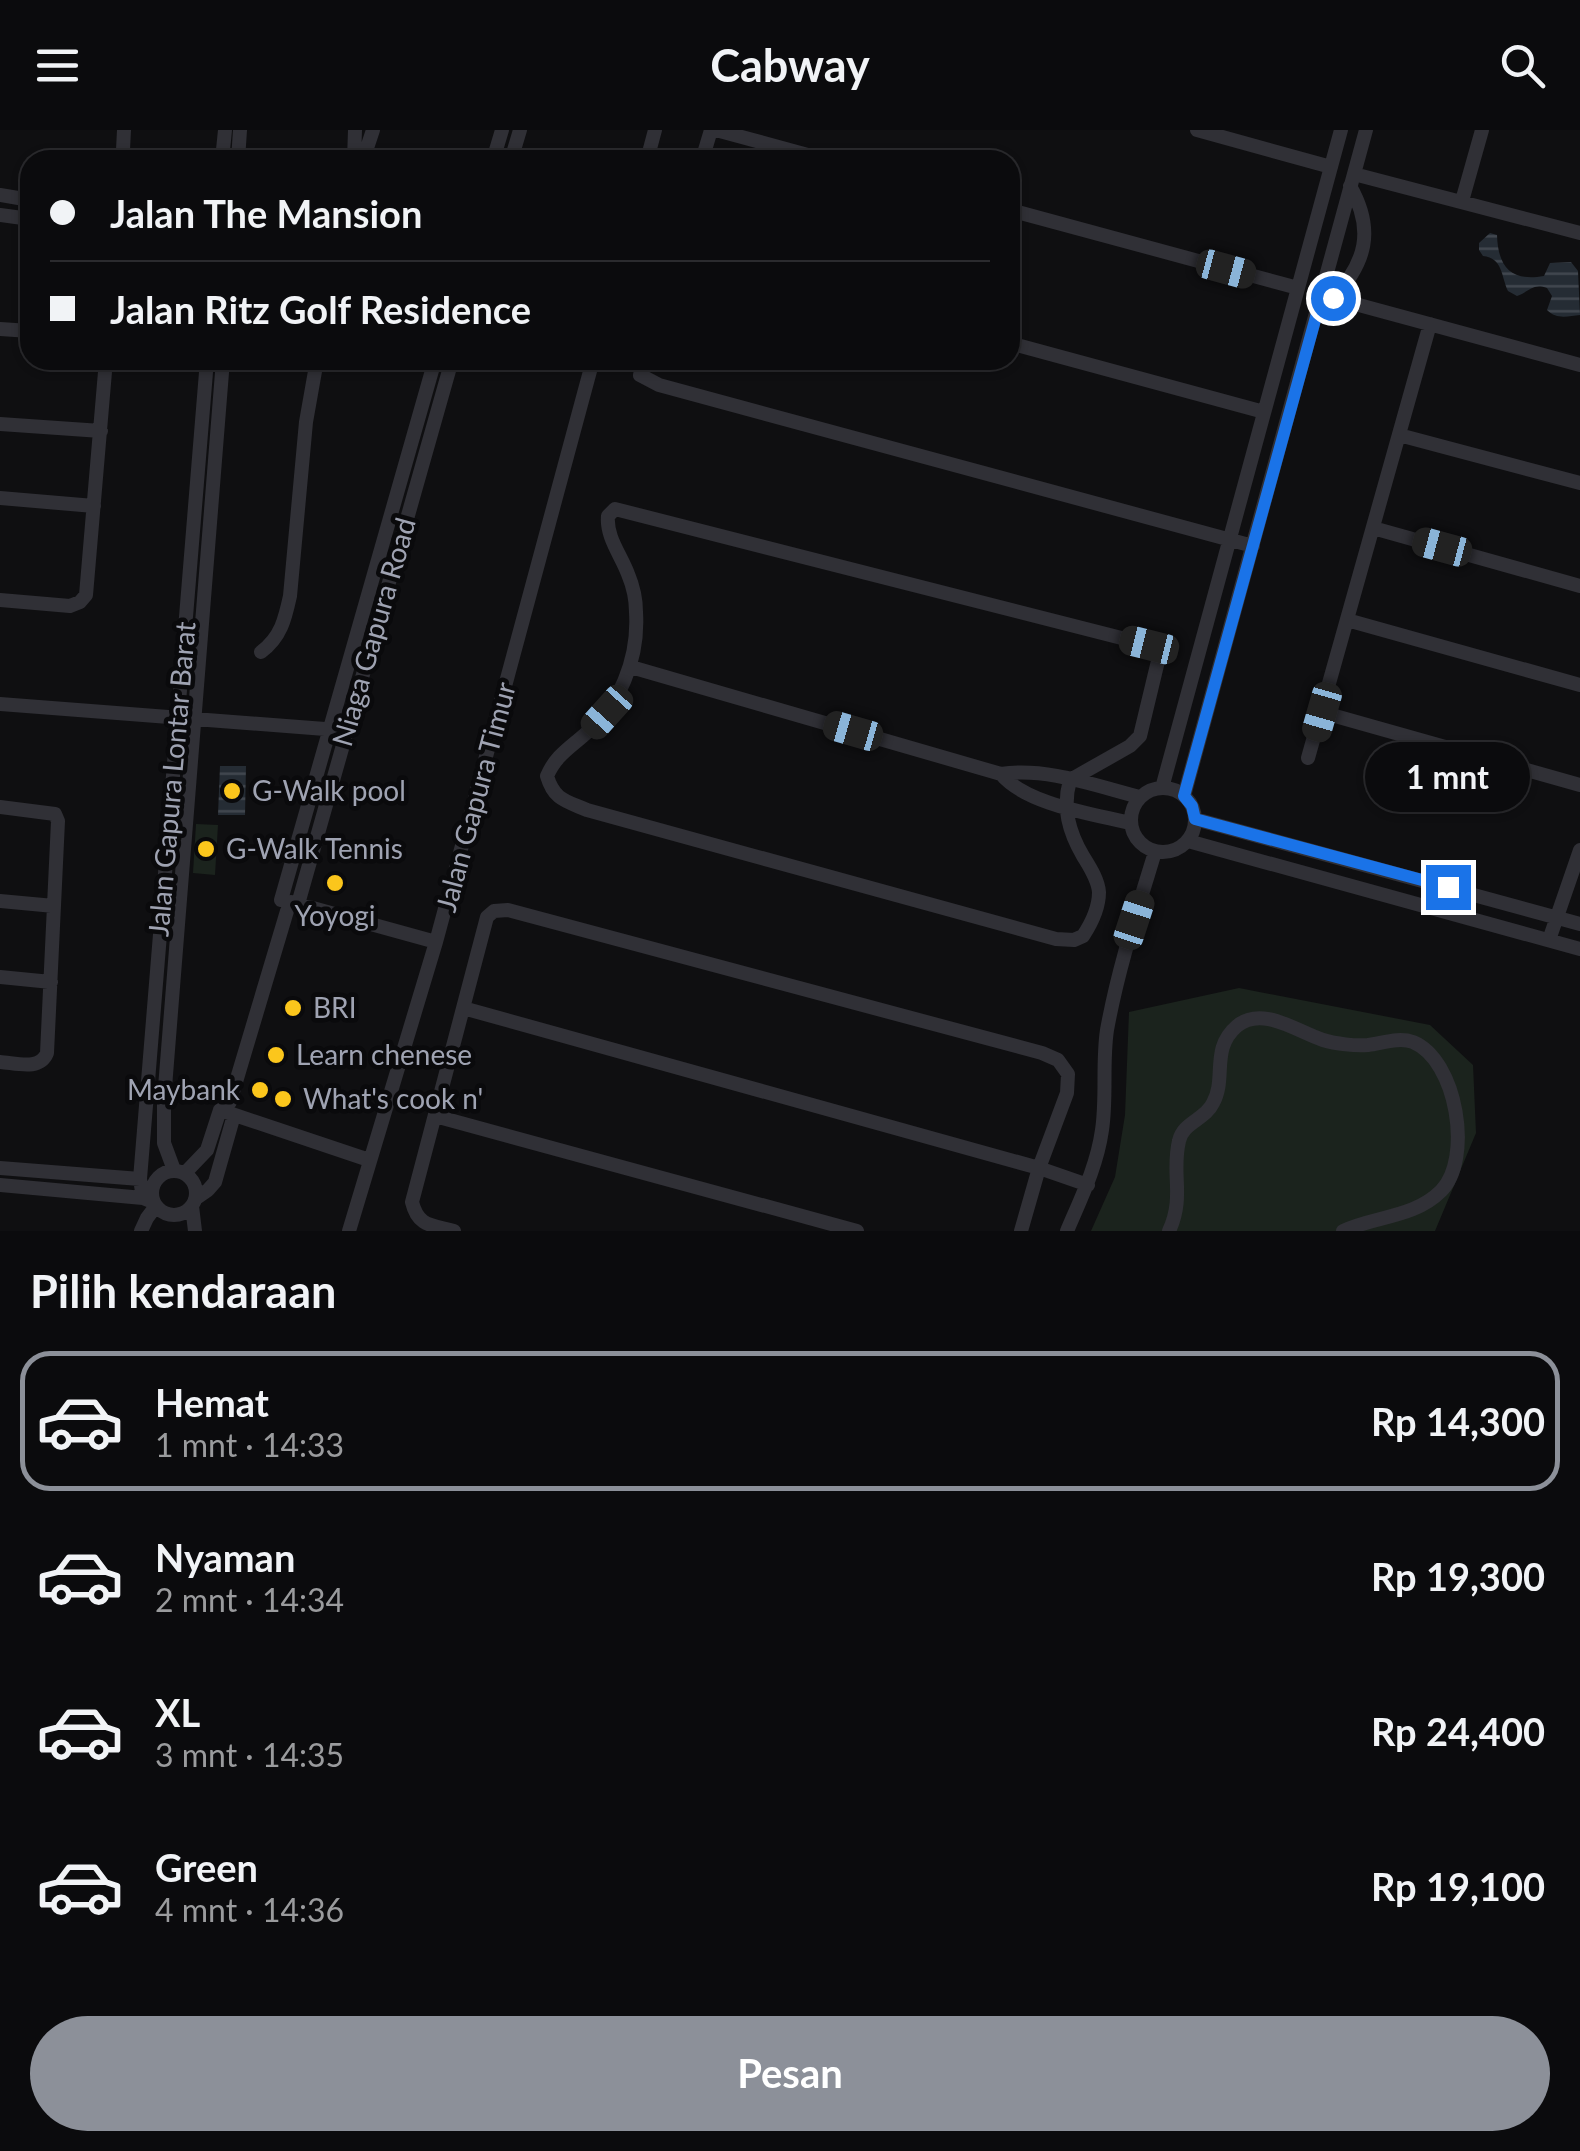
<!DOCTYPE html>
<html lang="id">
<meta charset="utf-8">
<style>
:root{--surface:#0b0b0d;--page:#19191b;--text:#f1f3f6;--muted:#9a9b9d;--line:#2b2b2e;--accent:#8c9099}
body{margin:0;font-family:Lato,sans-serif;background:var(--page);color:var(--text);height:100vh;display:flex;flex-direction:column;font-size:38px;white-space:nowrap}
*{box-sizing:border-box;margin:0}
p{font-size:32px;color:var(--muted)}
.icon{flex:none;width:55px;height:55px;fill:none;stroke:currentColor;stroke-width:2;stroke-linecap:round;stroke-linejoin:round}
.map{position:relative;height:1101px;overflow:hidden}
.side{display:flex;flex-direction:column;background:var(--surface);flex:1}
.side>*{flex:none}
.banner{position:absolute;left:20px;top:20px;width:1000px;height:220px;border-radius:30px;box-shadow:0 2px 8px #0004,0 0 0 2px var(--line);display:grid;align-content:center;height:220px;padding:0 30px;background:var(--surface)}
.end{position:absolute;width:45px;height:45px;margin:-22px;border:12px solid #1a73e8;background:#fff;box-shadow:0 0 0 5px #fff}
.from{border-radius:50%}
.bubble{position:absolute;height:70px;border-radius:35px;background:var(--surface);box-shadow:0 2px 8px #0004,0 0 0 2px var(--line);font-size:32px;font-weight:700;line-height:70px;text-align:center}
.car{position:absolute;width:30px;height:60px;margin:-30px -15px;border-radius:12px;box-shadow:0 0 8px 2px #0007;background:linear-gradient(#222 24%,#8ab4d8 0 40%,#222 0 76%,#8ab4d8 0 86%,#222 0)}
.banner b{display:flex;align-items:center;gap:35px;height:95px;font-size:38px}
.banner b+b{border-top:2px solid var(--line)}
.banner i{width:25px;height:25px;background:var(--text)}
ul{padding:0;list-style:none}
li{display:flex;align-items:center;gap:30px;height:140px;margin:0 20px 15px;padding:0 10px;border:5px solid transparent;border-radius:30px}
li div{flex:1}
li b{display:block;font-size:38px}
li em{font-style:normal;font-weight:700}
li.active{border-color:var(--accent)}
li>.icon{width:90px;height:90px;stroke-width:1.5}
h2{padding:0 30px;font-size:45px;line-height:120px}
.button{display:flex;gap:20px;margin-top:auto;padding:20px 30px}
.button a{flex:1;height:115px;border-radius:60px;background:var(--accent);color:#fff;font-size:40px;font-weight:700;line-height:115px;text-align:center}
header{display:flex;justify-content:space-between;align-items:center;height:130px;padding:0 30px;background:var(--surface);font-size:45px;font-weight:700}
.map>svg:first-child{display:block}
.green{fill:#1b231d}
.water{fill:url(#water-rules)}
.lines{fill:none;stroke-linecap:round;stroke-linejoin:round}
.minor{stroke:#303036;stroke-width:14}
.route{stroke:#1a73e8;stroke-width:12}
.poi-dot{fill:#fbc61c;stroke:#0a0a0c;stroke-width:4}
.labels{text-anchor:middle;stroke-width:9;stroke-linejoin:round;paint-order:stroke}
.street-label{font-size:28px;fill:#9fa3b2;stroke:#0a0a0c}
.poi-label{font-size:28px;fill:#9fa3b2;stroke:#0a0a0c;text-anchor:start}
</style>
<header><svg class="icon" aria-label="menu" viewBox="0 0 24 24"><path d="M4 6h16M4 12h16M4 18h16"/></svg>Cabway<svg class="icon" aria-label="search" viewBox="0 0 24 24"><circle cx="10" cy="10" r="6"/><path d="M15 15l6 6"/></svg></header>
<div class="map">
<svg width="1580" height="1101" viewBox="0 0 1580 1101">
<defs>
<pattern id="water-rules" width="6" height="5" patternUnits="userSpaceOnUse" patternTransform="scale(2.5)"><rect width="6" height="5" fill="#252c34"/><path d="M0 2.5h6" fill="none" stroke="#41474f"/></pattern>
</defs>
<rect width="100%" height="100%" fill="#0f0f11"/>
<path class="green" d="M 196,694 L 218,695 L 215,745 L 193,743 Z
M 1239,858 L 1430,895 L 1473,935 L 1476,1003 L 1435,1101 L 1091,1101 L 1115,1047 L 1125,985 L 1129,882 Z"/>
<path class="water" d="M 1490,103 L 1497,105 C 1498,137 1511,152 1544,146 L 1550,133 L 1571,132 L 1578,141 L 1580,185 C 1568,186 1557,190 1547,180 L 1552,166 L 1547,158 C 1532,153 1529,162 1517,166 L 1508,161 C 1501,146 1503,128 1483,126 L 1479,120 L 1479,113 Z
M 220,636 L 246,636 L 245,685 L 218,685 Z"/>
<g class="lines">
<path class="minor" d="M 716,0 L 826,30
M 1197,0 L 1331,37
M 123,20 L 124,0
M 222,30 L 225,0
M 238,30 L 240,0
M 354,30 L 355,0
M 363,30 L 373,0
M 493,30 L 502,0
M 511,30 L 520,0
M 647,30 L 655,0
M 702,30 L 711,0
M 1354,44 L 1580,103
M 0,65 L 30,70
M 1462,71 L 1482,0
M 1010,80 L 1298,158
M 0,85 L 30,89
M 1322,165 L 1580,235
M 1333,168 C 1366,133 1375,100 1350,56
M 0,199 L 30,201
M 1010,213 L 1264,282
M 643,230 L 640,245 L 659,255 L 1253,416
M 0,294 L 101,301
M 1399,305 L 1580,353
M 0,368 L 94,376
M 615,379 L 1149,515 C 1155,520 1157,524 1158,531 L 1140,606 L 1130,616 L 1070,650 C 1062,678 1069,702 1083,726 C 1089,736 1098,749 1099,762 C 1099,777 1091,794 1083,806 L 1074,810 L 1056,809 L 587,680 C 566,671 554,670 547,646 C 555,627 568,619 583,606 C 620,575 639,530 636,482 C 636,469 633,456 628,444 C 621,425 606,407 608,386 Z
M 1373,398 L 1580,456
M 0,470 L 70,476 L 80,472 L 86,465 L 106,230
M 1347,490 L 1580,555
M 261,522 C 281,507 285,489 290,466 L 306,292 L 317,230
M 631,537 L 1001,644
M 0,574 L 338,600
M 1321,582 L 1580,655
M 1308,628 L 1430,194
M1131 690a32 32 0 1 1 64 0a32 32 0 1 1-64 0Z
M 1162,658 L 1341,0
M 1184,666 L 1366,0
M 0,677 L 55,684 L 58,691 L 47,923 C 40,941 16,933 0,932
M 1195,689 L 1580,794
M 1130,693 C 1093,684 1025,674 1001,644 C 1047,637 1096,656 1140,667
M 1188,711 L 1580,819
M 281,770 L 435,230
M 0,771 L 54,776
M 291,772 L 436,812
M 298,774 L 452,230
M 1549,810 L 1580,720
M 0,847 L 51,852
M 463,878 L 1039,1038 L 1088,1055
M 220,980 L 230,972 L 287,781
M 220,980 L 369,1030
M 435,986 L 857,1101
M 0,1038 L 140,1049
M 174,1040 L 164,1013 L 164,970 L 223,230
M152 1063a22 22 0 1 1 44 0a22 22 0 1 1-44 0Z
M 185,1043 L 207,1020 L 220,980
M 0,1055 L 143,1068 L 153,1072
M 143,1068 L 140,1049 L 207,230
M 195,1069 L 208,1060 L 215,1052 L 234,985
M 192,1076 L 195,1101
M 141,1101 L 147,1088 L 156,1076
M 349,1101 L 436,812 L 593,230
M 454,1101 C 432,1095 418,1097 412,1072 L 487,787 L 494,781 L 508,780 L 1042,923 L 1058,930 L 1068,944 L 1067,963 L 1039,1038 L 1021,1101
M 1067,1101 C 1081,1068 1097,1036 1102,1000 C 1107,967 1102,933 1107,900 C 1118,839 1137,781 1155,722
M 1169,1101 C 1185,1066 1171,1044 1179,1011 C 1183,992 1205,990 1213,973 C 1227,948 1210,919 1237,896 C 1262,875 1298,902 1323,910 C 1336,914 1355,916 1368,915 C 1383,913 1399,907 1413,912 C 1457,930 1473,1029 1441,1061 C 1414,1088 1375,1086 1343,1101"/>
</g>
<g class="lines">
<path class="route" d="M 1333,168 L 1322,165 L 1184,666 L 1192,676 L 1195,689 L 1448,757"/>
</g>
<g class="poi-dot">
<circle cx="232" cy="661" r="10"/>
<circle cx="206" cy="719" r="10"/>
<circle cx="335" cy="753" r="10"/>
<circle cx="293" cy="878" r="10"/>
<circle cx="276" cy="925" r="10"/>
<circle cx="260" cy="960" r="10"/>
<circle cx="283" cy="969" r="10"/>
</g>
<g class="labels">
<g class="street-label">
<text transform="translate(374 502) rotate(-74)" y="10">Niaga Gapura Road</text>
<text transform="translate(172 649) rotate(-85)" y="10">Jalan Gapura Lontar Barat</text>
<text transform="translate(476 667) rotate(-75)" y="10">Jalan Gapura Timur</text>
</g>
<g class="poi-label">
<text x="252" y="671">G-Walk pool</text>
<text x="226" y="729">G-Walk Tennis</text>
<text x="335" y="796" text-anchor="middle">Yoyogi</text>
<text x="313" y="888">BRI</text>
<text x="296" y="935">Learn chenese</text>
<text x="240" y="970" text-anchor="end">Maybank</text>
<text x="303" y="979">What's cook n'</text>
</g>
</g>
</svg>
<i class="end from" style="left:1333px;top:168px"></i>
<i class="end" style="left:1448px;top:757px"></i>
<div class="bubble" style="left:1365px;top:612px;width:165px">1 mnt</div>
<i class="car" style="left:1226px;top:139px;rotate:105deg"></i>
<i class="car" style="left:1442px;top:417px;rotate:285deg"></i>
<i class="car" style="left:1149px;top:515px;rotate:284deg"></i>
<i class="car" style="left:607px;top:582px;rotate:222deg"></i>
<i class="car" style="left:1322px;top:582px;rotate:196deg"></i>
<i class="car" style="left:853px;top:601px;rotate:286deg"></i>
<i class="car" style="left:1134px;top:790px;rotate:18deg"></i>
<div class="banner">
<b><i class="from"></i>Jalan The Mansion</b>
<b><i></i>Jalan Ritz Golf Residence</b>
</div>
</div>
<section class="side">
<h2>Pilih kendaraan</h2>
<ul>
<li class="active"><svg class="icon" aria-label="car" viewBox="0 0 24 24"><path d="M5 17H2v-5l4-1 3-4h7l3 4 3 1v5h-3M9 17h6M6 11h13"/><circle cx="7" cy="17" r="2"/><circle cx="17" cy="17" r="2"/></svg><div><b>Hemat</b><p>1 mnt · 14:33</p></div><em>Rp 14,300</em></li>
<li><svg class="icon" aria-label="car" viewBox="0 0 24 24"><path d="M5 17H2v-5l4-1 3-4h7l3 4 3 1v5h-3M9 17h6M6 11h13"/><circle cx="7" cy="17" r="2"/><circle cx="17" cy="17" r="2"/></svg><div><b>Nyaman</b><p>2 mnt · 14:34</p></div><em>Rp 19,300</em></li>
<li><svg class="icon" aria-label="car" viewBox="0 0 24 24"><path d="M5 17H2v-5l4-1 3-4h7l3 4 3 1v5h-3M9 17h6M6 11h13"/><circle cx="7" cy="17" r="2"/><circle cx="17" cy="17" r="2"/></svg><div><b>XL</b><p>3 mnt · 14:35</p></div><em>Rp 24,400</em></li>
<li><svg class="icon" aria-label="car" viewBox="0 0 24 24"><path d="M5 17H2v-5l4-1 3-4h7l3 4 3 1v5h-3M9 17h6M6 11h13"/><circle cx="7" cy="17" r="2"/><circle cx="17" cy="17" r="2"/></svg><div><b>Green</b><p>4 mnt · 14:36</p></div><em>Rp 19,100</em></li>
</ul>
<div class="button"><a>Pesan</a></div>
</section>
